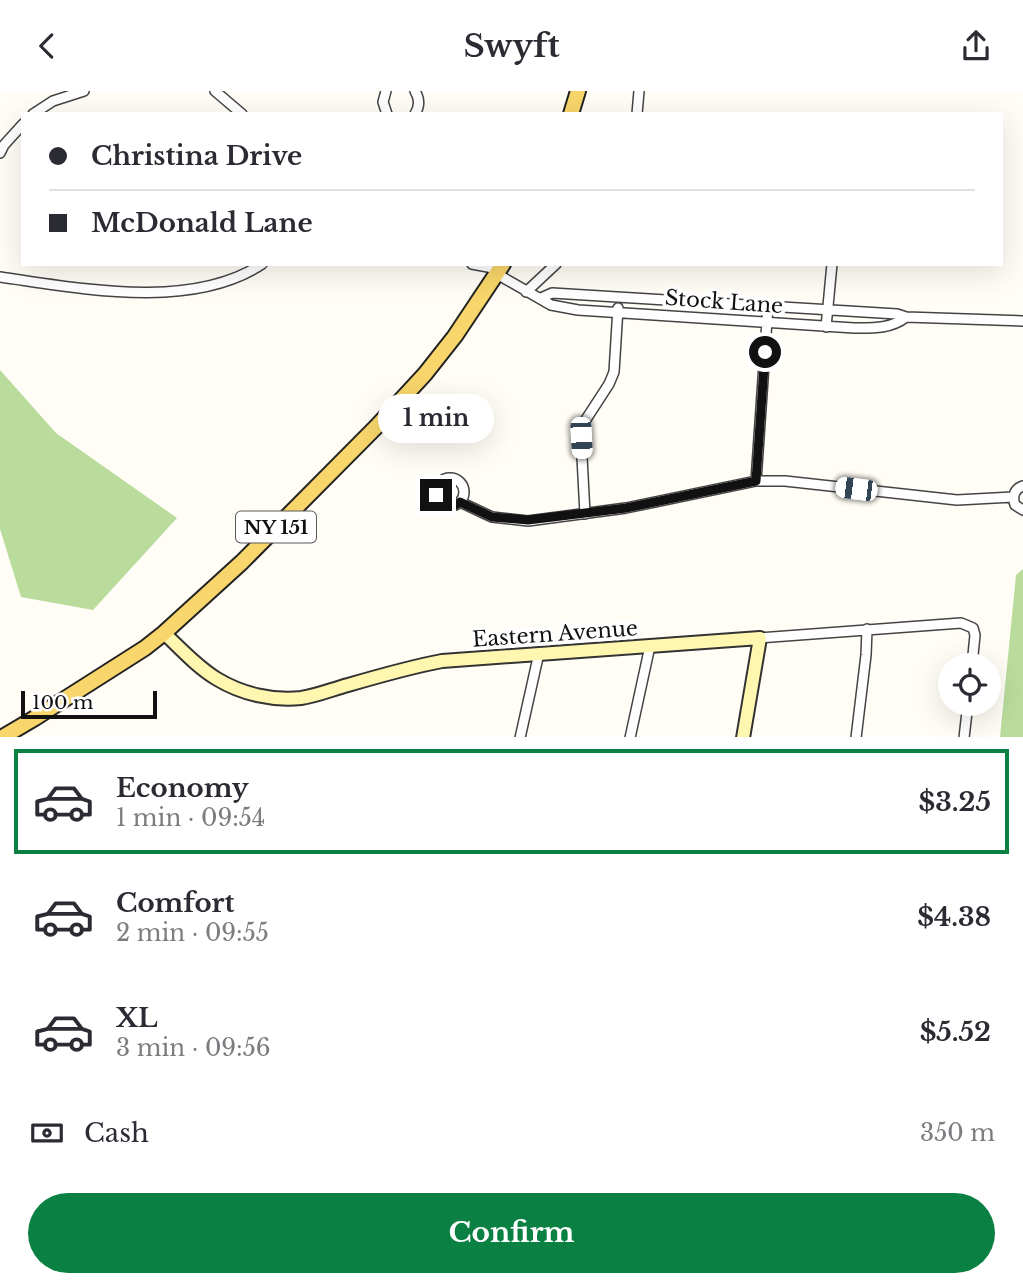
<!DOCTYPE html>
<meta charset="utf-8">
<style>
:root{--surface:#fff;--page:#f2f2f3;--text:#2b2b33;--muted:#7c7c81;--line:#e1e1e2;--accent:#0b8043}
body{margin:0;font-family:"Libre Baskerville",serif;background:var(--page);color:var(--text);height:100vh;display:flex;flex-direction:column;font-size:26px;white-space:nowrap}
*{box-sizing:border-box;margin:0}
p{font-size:23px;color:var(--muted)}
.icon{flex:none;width:38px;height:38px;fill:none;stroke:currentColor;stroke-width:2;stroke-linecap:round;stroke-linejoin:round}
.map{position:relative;height:646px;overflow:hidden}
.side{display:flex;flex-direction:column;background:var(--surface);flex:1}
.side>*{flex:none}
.top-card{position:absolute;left:21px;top:21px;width:982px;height:154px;border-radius:0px;box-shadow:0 7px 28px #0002;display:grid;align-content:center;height:154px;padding:0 28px;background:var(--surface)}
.fabs{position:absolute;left:938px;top:562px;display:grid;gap:14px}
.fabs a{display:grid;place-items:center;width:63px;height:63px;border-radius:50%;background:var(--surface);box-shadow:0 7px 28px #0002;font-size:35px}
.scale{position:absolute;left:21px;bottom:18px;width:136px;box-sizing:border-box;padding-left:7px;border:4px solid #111;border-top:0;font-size:19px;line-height:24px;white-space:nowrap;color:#111;-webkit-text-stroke:5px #fff;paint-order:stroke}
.end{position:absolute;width:32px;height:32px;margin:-16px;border:9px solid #111;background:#fff;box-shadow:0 0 0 4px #fff}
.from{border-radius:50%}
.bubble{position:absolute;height:49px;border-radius:24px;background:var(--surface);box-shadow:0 7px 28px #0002;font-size:23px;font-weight:700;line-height:49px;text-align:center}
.car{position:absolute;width:21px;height:42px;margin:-21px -10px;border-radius:9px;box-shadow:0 0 5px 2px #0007;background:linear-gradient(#fff 24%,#345 0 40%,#fff 0 76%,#345 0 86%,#fff 0)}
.top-card b{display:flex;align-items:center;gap:24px;height:66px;font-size:26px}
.top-card b+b{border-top:2px solid var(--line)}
.top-card i{width:18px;height:18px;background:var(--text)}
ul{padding:12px 0 0;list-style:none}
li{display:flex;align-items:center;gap:21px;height:105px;margin:0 14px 10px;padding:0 14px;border:4px solid transparent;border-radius:0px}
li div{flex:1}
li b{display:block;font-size:26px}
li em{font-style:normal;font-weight:700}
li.current{border-color:var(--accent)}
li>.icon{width:63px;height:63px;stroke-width:1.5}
.pay{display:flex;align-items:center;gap:18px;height:77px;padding:0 28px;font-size:26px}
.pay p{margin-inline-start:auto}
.action{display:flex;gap:14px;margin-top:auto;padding:14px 28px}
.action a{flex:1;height:80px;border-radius:42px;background:var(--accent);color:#fff;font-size:28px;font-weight:700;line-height:80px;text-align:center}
header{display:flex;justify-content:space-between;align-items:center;height:91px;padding:0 28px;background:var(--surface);font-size:32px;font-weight:700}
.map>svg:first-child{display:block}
.forest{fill:#b9dc9c}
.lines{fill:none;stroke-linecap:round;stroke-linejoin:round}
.street-casing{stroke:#444;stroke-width:12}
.secondary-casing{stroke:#333;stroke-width:16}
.primary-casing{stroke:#222;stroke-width:18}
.street{stroke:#fff;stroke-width:9}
.secondary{stroke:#fff6b0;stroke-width:12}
.primary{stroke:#f9d66b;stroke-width:14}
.route{stroke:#111;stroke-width:9}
.labels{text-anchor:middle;stroke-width:7;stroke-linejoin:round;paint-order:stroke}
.shield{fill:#fff;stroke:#585858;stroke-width:2}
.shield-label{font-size:19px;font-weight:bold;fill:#111}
.street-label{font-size:21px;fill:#111;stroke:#fff}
</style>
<header><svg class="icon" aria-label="back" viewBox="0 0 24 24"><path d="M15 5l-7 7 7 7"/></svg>Swyft<svg class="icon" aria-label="share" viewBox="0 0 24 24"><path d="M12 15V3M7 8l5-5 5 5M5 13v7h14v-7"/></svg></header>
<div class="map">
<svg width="1023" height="647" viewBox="0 0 1023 647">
<rect width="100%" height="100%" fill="#fffdf5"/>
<path class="forest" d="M 0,279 L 56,342 L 177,427 L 93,519 L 21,506 L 0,438 Z
M 1023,478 L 1023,646 L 1000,646 L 1016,484 Z"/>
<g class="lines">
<defs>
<path id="street" d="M 215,0 L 242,23
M 386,0 L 383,11 L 387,23
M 33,23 L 53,10 L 84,0
M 415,23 C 420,15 420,8 415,0
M 637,23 L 639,0
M 0,62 L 4,54 L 23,33
M 472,173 L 488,176
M 487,173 L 497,183 L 551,214 L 578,219 L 854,237 C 872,237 891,238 906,226
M 0,186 C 79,197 191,220 262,173
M 526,201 L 556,173
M 541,207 L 552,202 L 897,223 L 906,226 L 1023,230
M 826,236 L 832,173
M436 401a14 14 0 1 1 28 0a14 14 0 1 1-28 0Z
M 756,390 L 768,215
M 1023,395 C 1014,398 1012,406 1015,414 L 1023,419
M 460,411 L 492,426 L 528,430 L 626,417 L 756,390 L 785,390 L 957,409 L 1013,406
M 585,423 L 581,347 L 583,333 L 609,293 L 614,281 L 618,217
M 760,547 L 961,532 L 973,537 L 975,544 L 972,574
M 520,647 L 539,562
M 630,647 L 650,555
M 856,647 L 866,564 L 867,538
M 964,647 L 968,612"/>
<path id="secondary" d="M 164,542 C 181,558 197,576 217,588 C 242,603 272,610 301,607 C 316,605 333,598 348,594 C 379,585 410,576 442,570 L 760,547 L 743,647"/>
<path id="primary" d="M 571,23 L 578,0
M 1,647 L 35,627 L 145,557 L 164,542 L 242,471 L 377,335 L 425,283 L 455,245 L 503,173"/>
</defs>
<use href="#street" class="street-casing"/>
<use href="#secondary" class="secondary-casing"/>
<use href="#primary" class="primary-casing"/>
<use href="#street" class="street"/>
<use href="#secondary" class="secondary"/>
<use href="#primary" class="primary"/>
</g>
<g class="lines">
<path class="route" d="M 436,404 C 440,415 451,419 460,411 L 492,426 L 528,429 L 626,417 L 756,390 L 765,261"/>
</g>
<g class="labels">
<rect class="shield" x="236" y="420.5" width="80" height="31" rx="5"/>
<g class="shield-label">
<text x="276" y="443">NY 151</text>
</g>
<g class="street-label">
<text transform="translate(724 211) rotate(4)" y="7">Stock Lane</text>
<text transform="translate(555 543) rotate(-4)" y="7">Eastern Avenue</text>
</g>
</g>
</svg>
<div class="fabs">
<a><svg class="icon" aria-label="locate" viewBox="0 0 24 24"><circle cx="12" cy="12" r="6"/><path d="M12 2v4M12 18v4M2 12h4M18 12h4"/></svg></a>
</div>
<div class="scale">100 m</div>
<i class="end from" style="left:765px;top:261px"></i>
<i class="end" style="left:436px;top:404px"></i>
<div class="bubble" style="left:378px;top:303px;width:116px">1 min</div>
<i class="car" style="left:581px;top:347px;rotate:177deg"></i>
<i class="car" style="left:856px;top:398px;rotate:277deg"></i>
<div class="top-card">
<b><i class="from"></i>Christina Drive</b>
<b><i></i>McDonald Lane</b>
</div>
</div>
<section class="side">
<ul>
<li class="current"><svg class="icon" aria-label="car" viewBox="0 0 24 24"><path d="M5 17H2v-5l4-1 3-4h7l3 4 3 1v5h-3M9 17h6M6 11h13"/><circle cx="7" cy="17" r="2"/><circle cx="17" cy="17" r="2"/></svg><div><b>Economy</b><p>1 min · 09:54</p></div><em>$3.25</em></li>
<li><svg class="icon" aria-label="car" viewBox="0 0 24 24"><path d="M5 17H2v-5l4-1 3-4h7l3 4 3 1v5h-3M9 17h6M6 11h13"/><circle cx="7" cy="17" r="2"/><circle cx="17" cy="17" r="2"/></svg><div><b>Comfort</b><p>2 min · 09:55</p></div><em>$4.38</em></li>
<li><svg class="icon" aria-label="car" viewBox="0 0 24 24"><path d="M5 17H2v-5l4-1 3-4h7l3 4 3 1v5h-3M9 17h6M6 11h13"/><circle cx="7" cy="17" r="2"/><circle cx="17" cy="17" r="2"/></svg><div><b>XL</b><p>3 min · 09:56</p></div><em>$5.52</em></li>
</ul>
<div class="pay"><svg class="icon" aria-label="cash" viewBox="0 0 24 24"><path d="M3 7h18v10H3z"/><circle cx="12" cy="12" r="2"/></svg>Cash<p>350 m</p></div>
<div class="action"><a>Confirm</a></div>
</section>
